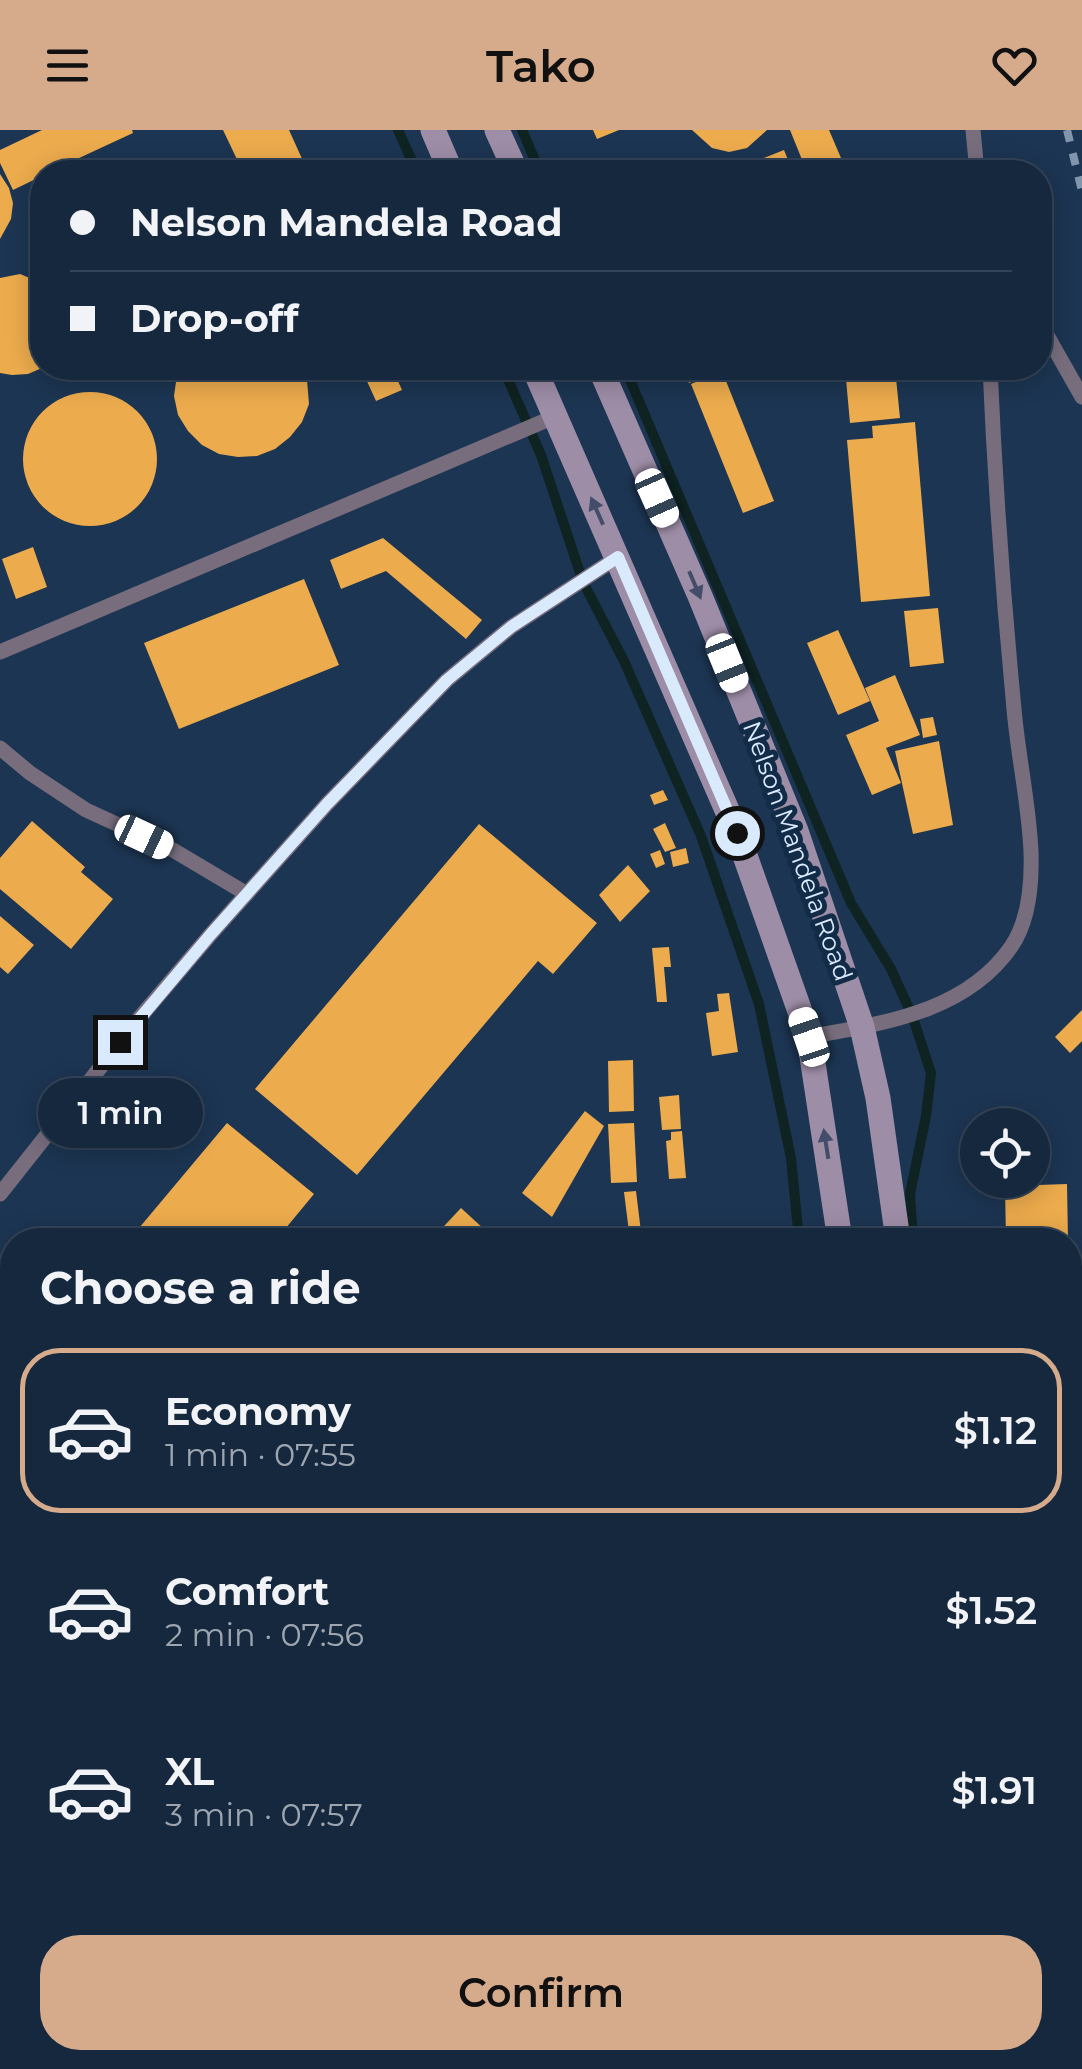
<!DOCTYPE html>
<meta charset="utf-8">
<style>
:root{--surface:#15283e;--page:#1e3045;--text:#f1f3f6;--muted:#9da6b0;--line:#344458;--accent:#d6ab8b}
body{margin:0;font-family:Montserrat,sans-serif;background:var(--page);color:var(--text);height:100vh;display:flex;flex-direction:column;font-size:38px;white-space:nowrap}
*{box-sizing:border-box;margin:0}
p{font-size:32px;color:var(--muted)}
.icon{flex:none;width:55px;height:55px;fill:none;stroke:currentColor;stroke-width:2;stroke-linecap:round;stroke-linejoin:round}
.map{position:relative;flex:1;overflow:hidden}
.details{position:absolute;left:0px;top:1098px;width:1082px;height:842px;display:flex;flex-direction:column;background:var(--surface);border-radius:40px 40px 0 0;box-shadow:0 5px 25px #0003,0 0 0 2px var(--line)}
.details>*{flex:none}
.hud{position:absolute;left:30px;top:30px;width:1022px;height:220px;border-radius:40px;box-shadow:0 5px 25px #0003,0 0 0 2px var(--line);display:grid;align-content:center;height:220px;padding:0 40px;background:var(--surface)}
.controls{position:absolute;left:960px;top:978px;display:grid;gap:20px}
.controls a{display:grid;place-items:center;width:90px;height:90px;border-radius:50%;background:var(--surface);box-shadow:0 5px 25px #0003,0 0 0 2px var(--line);font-size:50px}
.end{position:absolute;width:45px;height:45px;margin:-22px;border:12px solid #daeafd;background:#111;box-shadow:0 0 0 5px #111}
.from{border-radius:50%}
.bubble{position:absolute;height:70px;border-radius:35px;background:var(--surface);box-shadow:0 5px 25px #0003,0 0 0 2px var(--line);font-size:32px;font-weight:600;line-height:70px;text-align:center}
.car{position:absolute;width:30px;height:60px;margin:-30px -15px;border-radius:12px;box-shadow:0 0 8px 2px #0007;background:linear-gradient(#fff 24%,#345 0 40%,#fff 0 76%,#345 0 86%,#fff 0)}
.hud b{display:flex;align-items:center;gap:35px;height:95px;font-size:38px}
.hud b+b{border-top:2px solid var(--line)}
.hud i{width:25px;height:25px;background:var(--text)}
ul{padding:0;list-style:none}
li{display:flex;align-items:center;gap:30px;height:165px;margin:0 20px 15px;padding:0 20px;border:5px solid transparent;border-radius:40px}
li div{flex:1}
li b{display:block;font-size:38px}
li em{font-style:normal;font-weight:600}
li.current{border-color:var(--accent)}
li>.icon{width:90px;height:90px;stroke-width:1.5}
h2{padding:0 40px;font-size:45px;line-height:120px}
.button{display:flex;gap:20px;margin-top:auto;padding:20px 40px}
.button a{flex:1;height:115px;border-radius:40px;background:var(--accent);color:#111;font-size:40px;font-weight:600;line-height:115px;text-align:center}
header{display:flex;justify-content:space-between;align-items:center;height:130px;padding:0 40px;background:var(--accent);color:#111;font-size:45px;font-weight:600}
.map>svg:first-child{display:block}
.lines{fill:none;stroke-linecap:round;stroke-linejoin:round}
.stream{stroke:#0e2322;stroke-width:10}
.building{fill:#ecab4d}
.service{stroke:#786d7d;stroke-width:15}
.secondary{stroke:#9e8da7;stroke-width:25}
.rail{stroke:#8195ad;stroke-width:8;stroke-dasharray:12 12;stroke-linecap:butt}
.oneway{fill:#434d69}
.route{stroke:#daeafd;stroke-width:12}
.labels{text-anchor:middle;stroke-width:10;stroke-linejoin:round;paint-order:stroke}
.street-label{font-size:25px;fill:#daeafd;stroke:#122b47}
</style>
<header><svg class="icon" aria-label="menu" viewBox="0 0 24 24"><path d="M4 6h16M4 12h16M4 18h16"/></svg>Tako<svg class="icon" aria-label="heart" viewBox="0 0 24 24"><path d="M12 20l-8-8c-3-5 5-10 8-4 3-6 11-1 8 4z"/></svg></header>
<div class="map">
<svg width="1082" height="1939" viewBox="0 0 1082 1939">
<rect width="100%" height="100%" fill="#1c3552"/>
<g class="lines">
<path class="stream" d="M 398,0 L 417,42
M 522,0 L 540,42
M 503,238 L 541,325 L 583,452 L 624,531 L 701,706 L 759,874 L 791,1028 L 799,1110
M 625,238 L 851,773 L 891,839 L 912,885 L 931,943 L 926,986 L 910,1064 L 913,1110
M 681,1939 L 686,1928"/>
</g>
<path class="building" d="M 42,0 L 132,0 L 133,3 L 49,42 L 42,42 L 42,46 L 13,60 L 0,33 L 0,20 Z
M 223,0 L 289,0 L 308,42 L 243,42 Z
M 593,0 L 619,0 L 597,9 Z
M 692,0 L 767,0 L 747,18 L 729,22 L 712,18 Z
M 790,0 L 829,0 L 847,42 L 807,42 Z
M 784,20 L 793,42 L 728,42 Z
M 0,44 L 9,58 L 13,73 L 11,89 L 0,109 Z
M 20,144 L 42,153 L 42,238 L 28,244 L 12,245 L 0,243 L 0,148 Z
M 178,238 L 306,238 L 309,274 L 302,292 L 290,307 L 275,319 L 257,326 L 238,327 L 219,324 L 202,315 L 188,301 L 178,285 L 174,266 Z
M 361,238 L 392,238 L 402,260 L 376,271 Z
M 682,238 L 713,238 L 715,241 L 689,253 Z
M 845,238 L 895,238 L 900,288 L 850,293 Z
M 722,241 L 774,371 L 743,383 L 691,254 Z
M23 329a67 67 0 1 1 134 0a67 67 0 1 1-134 0Z
M 915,292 L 930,466 L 861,472 L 847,310 L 873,308 L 872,296 Z
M 383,408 L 482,490 L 466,509 L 386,441 L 341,459 L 330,430 Z
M 33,417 L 47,457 L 16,469 L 2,429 Z
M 304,449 L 339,535 L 179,599 L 144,513 Z
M 938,478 L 944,533 L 910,537 L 904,481 Z
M 838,500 L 870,571 L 838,585 L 807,513 Z
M 895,545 L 920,605 L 886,618 L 901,653 L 872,665 L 846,605 L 879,591 L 865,558 Z
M 933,587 L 937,605 L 923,608 L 920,589 Z
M 939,611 L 953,695 L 913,704 L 895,621 Z
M 663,660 L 668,670 L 654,675 L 650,665 Z
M 32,691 L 85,737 L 81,742 L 113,769 L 71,819 L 0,759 L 0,728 Z
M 665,693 L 676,718 L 665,722 L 653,699 Z
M 479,694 L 597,793 L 553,844 L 538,831 L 357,1045 L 255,959 Z
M 686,718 L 689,733 L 673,737 L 670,722 Z
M 660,720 L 665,734 L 656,738 L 650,724 Z
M 628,735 L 650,761 L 620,792 L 599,765 Z
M 0,786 L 34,815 L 8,844 L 0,837 Z
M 669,817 L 671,837 L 664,837 L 667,872 L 657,872 L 652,818 Z
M 729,863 L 738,922 L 712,926 L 706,883 L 719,881 L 717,864 Z
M 1082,880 L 1082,911 L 1070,923 L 1055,907 Z
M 633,930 L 634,981 L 609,982 L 608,931 Z
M 679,965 L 681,999 L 662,1000 L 659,967 Z
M 585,981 L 604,996 L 552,1087 L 522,1063 Z
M 227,993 L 314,1064 L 276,1110 L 129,1110 Z
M 634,993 L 637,1052 L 611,1053 L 608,994 Z
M 682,1001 L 686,1048 L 669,1049 L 666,1011 L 671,1010 L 671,1002 Z
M 1067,1054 L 1068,1110 L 1006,1110 L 1005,1056 Z
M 636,1061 L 642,1110 L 630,1110 L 624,1062 Z
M 461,1078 L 496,1110 L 431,1110 Z
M 1070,1360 L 1082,1361 L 1082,1388 L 1070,1387 Z
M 1070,1545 L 1082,1546 L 1082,1588 L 1070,1587 Z
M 12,1612 L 12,1894 L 0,1883 L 0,1627 Z
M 1082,1779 L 1082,1864 L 1070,1855 L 1070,1789 Z
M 1070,1901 L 1082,1907 L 1082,1939 L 1003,1939 L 1007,1928 L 1070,1928 Z
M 52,1928 L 108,1928 L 98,1939 L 65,1939 Z
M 566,1928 L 616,1928 L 612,1939 L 566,1939 L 569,1932 L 565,1931 Z"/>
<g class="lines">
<path class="service" d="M 973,0 L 977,42
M 1040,193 L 1082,267
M 0,522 L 554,287
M 0,618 L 30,643 L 86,680 L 173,720 L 247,764
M 809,907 C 882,893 965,883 1011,817 C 1029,791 1032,753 1031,722 C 1029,674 1018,626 1014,579 C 1003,465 995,351 990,238
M 0,1064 L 141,886 L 211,804 L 327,674 L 447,550 L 511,497 L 618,427"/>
<path class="secondary" d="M 433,0 L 451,42
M 497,0 L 516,42
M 534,238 L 737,703 L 809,907 L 840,1110
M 600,238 L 700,466 L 796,701 L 862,897 L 878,968 L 898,1110
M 719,1939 L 724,1928
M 785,1939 L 790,1928"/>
<path class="rail" d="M 1067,0 L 1082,61"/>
</g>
<defs><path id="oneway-solid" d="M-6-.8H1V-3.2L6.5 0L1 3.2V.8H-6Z" transform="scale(2.5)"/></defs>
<g class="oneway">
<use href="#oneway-solid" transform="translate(597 381) rotate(-114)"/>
<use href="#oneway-solid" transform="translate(695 455) rotate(67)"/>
<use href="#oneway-solid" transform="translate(826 1014) rotate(-99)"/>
</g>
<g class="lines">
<path class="route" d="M 120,912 L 211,804 L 327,674 L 447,550 L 511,497 L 618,427 L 737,703"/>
</g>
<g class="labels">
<g class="street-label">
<text transform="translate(798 721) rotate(70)" y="9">Nelson Mandela Road</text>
</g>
</g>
</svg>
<div class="controls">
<a><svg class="icon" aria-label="locate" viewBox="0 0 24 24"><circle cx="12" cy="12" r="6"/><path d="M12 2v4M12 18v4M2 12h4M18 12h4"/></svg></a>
</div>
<i class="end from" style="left:737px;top:703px"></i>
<i class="end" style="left:120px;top:912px"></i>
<div class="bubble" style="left:38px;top:948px;width:165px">1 min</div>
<i class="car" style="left:657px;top:368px;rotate:156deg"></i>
<i class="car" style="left:727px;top:533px;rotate:158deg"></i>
<i class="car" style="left:144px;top:707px;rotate:115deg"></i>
<i class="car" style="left:809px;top:907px;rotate:341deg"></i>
<div class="hud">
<b><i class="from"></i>Nelson Mandela Road</b>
<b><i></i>Drop-off</b>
</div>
<section class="details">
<h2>Choose a ride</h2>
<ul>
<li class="current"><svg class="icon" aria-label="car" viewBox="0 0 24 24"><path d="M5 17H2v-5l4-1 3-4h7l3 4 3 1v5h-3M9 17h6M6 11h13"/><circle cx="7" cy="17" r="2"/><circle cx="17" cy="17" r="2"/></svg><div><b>Economy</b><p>1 min · 07:55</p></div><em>$1.12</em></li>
<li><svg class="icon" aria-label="car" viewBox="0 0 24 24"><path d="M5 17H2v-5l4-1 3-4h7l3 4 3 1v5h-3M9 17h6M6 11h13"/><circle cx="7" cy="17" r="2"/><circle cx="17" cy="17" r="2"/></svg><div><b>Comfort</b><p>2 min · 07:56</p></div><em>$1.52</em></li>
<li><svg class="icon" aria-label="car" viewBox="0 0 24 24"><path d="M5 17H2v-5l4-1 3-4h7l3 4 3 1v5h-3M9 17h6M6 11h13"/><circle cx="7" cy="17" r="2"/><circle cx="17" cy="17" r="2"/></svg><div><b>XL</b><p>3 min · 07:57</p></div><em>$1.91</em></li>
</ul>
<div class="button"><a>Confirm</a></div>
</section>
</div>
